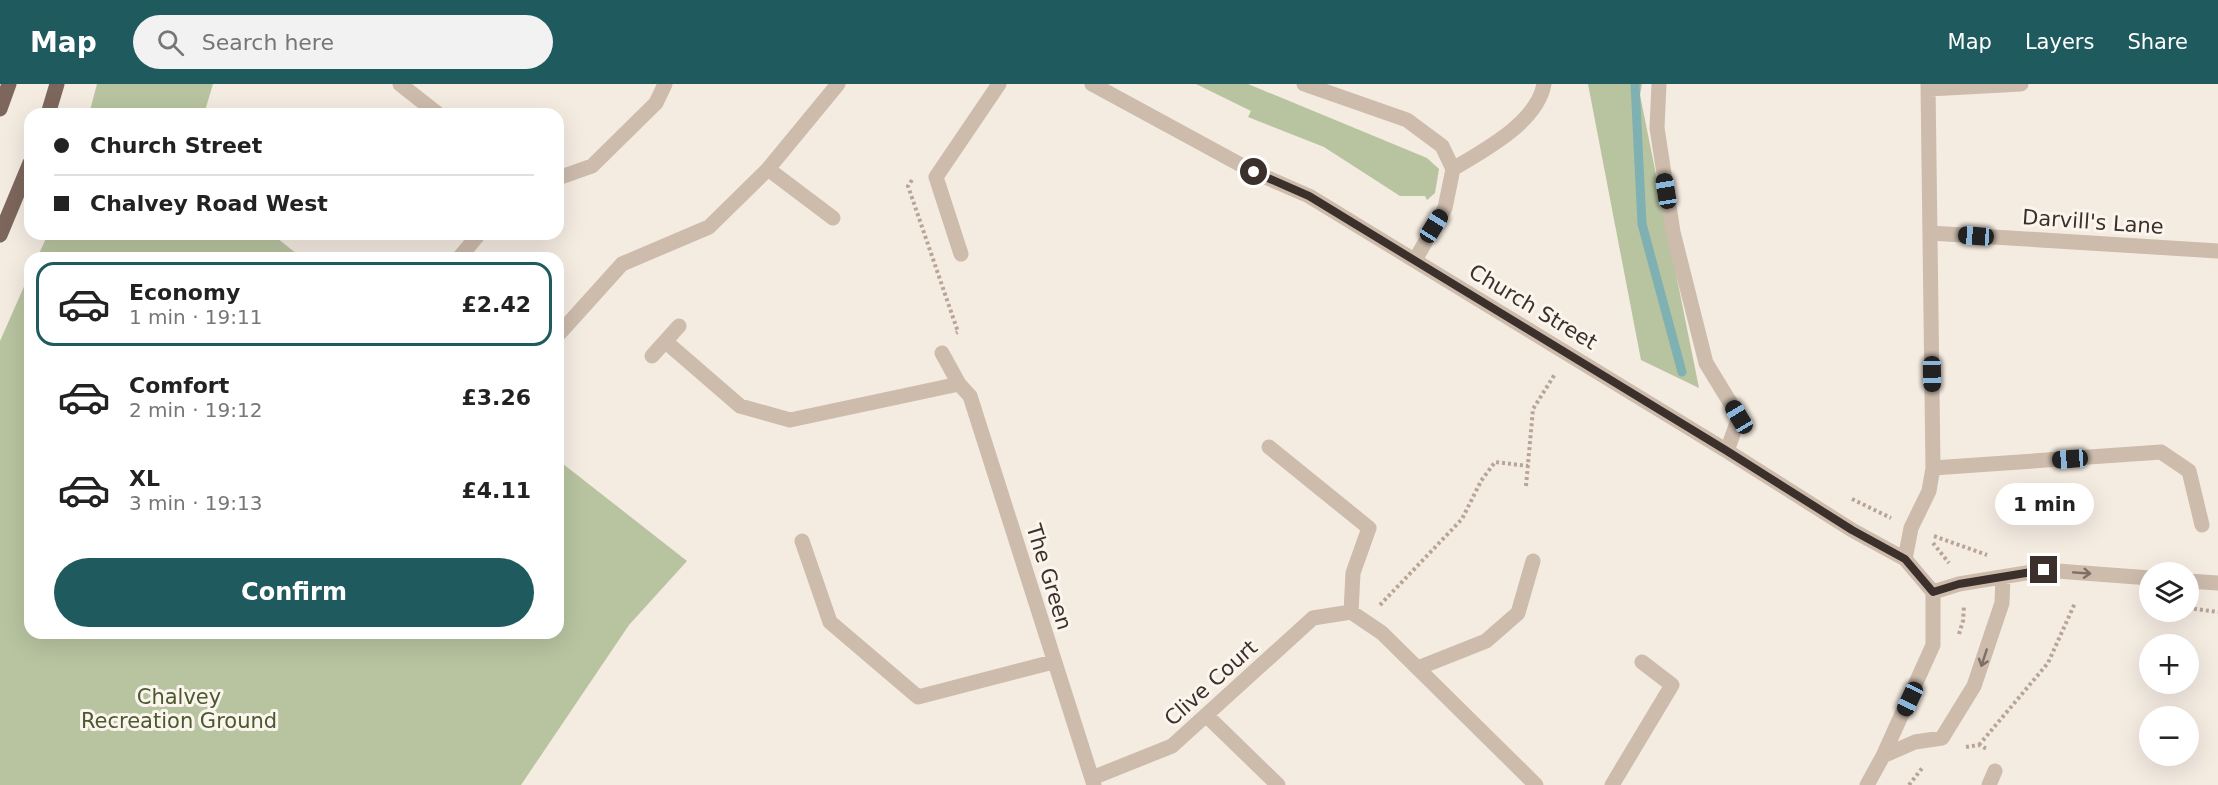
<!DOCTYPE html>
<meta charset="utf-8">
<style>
:root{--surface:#fff;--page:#f2f2f2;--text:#222;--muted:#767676;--line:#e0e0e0;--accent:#1f5a5e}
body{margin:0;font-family:"DejaVu Sans",sans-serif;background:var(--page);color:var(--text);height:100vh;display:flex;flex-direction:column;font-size:22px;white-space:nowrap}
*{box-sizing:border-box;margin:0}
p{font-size:20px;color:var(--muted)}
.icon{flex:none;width:33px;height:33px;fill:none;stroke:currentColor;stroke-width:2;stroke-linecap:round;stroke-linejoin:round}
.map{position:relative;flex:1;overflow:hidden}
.details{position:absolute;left:24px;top:168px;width:540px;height:387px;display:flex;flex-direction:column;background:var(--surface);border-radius:18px;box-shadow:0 6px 24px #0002}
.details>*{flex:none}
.guide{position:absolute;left:24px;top:24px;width:540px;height:132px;border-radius:18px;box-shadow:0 6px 24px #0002;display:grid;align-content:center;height:132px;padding:0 30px;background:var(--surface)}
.fabs{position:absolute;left:2139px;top:478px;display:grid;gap:12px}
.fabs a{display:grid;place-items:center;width:60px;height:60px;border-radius:50%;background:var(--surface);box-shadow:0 6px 24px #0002;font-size:30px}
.end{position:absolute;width:27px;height:27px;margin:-14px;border:8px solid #3b302b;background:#fff;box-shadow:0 0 0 3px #fff}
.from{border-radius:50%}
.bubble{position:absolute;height:42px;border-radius:21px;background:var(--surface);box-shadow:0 6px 24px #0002;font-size:20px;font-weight:700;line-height:42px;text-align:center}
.car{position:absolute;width:18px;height:36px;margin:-18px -9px;border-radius:8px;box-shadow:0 0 4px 2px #0007;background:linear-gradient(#222 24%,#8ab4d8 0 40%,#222 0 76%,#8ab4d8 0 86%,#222 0)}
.guide b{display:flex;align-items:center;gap:21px;height:57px;font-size:22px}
.guide b+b{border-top:2px solid var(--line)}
.guide i{width:15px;height:15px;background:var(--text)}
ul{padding:10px 0 0;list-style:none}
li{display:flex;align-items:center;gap:18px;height:84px;margin:0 12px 9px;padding:0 18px;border:3px solid transparent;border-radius:18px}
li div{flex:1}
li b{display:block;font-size:22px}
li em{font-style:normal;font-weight:700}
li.selected{border-color:var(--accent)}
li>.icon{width:54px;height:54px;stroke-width:1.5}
.cta{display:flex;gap:12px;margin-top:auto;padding:12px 30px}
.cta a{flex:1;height:69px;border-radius:36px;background:var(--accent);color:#fff;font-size:24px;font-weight:700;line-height:69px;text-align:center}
header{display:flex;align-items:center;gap:36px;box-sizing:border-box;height:84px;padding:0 30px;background:var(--accent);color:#fff}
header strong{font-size:28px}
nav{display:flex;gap:33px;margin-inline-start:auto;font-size:21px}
.search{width:420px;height:54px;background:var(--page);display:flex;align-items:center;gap:15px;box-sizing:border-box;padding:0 21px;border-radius:33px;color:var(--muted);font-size:22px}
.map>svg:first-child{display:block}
.green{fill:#b8c4a0}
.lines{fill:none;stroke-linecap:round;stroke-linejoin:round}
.stream{stroke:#7fb0b2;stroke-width:9}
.path{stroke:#b9a596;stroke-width:4;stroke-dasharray:3 3;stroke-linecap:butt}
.minor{stroke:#cdbbac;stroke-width:15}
.major{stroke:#7d675c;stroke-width:15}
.oneway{stroke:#7d6f65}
.route{stroke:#3b302b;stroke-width:8}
.labels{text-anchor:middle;stroke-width:6;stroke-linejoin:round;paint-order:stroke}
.street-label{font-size:21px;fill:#3b302b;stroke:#fbf5ee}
.park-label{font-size:21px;fill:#4a5a2e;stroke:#fbf5ee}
</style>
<header>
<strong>Map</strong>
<div class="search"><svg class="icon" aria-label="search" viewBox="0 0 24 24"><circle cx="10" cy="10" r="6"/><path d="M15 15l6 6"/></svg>Search here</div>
<nav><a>Map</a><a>Layers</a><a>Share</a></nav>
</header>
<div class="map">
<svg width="2218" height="701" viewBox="0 0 2218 701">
<rect width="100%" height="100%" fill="#f4ebe1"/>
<path class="green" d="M 97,0 L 213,0 L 204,30 L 89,30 Z
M 1196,0 L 1248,0 L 1427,74 L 1439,85 L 1435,109 L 1427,116 L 1425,112 L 1400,112 L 1324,63 L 1248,33 L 1251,27 Z
M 1588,0 L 1642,0 L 1640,11 L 1699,304 L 1641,276 Z
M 48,150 L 272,150 L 302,174 L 37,174 Z
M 30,189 L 30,549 L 558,549 L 558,376 L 687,477 L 629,541 L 521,701 L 0,701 L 0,257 Z"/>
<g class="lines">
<path class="stream" d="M 1635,0 L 1642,140 L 1682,288"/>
<path class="path" d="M 912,96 L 908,102 L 958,248 L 956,249
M 1526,402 L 1533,325 L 1555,290
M 1852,415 L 1891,434
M 1934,452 L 1987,471
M 1933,459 L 1949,479
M 1380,521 L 1462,435 L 1481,397 L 1495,378 L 1528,382
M 2188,524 L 2218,528
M 1959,550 L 1963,537 L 1964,522
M 1979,661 L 2048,579 L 2075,519
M 1966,663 L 1979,661 L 1987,665
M 1909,701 L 1923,683"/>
<path class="minor" d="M 400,0 L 438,30
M 1092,0 L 1254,88 L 1309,112 L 1727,367 L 1852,446 L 1905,475 L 1933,508
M 1304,0 L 1407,36 L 1442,62 L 1453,85 L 1445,124 L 1415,176
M 1659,0 L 1657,44 L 1673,148 L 1706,279 L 1739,333 L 1727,367
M 1929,5 L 2021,0
M 768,85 L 833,134
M 1453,85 C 1484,66 1537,39 1544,0
M 558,94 L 592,82 L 656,19 L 665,0
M 1930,149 L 2218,167
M 961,170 L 936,93 L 999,0
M 459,174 L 479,150
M 558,251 L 622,180 L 709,143 L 768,85 L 838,0
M 666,258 L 740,322 L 790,336 L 959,300
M 942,269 L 959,300 L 970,312 L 1094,701
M 652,272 L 679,242
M 1269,363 L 1369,444 L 1353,489 L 1351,528
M 1933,384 L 2161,368 L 2189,387 L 2202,441
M 802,457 L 830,538 L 918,613 L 1053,578
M 1905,475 L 1911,444 L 1929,407 L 1933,384 L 1928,0
M 2188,497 L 2218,499
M 1933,508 L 1959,500 L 2044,486 L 2150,494
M 1418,584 L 1486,557 L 1518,529 L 1533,477
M 1206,631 L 1278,701
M 1883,672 L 1915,658 L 1942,654 L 1974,602 L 2002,519 L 2003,493
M 1092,694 L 1172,662 L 1313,534 L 1351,528 L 1382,549 L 1536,701
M 1612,701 L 1672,601 L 1642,578
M 1867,701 L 1883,672 L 1933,561 L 1933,508
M 1989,701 L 1995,687"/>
<path class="major" d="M 0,25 L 9,0
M 48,30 L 57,0
M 0,151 L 30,79"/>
</g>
<defs><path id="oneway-shaft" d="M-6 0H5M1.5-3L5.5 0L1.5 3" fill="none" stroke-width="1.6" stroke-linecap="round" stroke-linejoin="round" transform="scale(1.5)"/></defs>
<g class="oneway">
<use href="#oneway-shaft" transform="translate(2082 489) rotate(4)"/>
<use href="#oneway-shaft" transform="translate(1984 574) rotate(108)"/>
</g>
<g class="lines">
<path class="route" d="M 1254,88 L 1309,112 L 1727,367 L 1852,446 L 1905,475 L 1933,508 L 1959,500 L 2044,486"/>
</g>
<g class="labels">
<g class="street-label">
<text transform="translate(2093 138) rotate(4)" y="7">Darvill's Lane</text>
<text transform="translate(1533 223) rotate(31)" y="7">Church Street</text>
<text transform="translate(1049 493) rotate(73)" y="7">The Green</text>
<text transform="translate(1211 599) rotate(-42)" y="7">Clive Court</text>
</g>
<g class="park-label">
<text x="179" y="620">Chalvey<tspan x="179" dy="24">Recreation Ground</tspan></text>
</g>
</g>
</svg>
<div class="fabs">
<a><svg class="icon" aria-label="layers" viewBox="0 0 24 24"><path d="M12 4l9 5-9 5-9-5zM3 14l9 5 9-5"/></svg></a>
<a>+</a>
<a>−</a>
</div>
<i class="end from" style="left:1254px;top:88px"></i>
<i class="end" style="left:2044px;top:486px"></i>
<div class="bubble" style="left:1995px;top:399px;width:99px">1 min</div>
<i class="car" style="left:1666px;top:107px;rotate:351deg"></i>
<i class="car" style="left:1434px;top:142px;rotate:32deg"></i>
<i class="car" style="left:1976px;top:152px;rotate:274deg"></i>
<i class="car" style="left:1932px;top:290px;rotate:179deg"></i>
<i class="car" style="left:1739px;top:333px;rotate:329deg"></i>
<i class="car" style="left:2070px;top:375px;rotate:266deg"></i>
<i class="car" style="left:1910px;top:615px;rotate:205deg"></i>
<div class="guide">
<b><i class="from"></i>Church Street</b>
<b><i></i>Chalvey Road West</b>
</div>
<section class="details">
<ul>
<li class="selected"><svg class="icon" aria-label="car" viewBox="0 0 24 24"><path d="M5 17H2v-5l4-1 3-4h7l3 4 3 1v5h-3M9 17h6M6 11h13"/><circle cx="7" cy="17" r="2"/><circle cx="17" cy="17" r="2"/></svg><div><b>Economy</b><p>1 min · 19:11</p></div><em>£2.42</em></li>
<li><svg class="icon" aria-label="car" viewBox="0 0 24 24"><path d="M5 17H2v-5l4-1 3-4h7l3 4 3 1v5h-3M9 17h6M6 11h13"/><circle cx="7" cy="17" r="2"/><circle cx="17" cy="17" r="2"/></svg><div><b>Comfort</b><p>2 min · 19:12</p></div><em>£3.26</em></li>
<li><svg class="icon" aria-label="car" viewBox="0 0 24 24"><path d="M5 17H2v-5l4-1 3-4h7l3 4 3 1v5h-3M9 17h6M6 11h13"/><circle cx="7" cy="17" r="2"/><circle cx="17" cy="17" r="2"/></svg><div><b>XL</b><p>3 min · 19:13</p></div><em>£4.11</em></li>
</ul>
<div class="cta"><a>Confirm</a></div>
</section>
</div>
